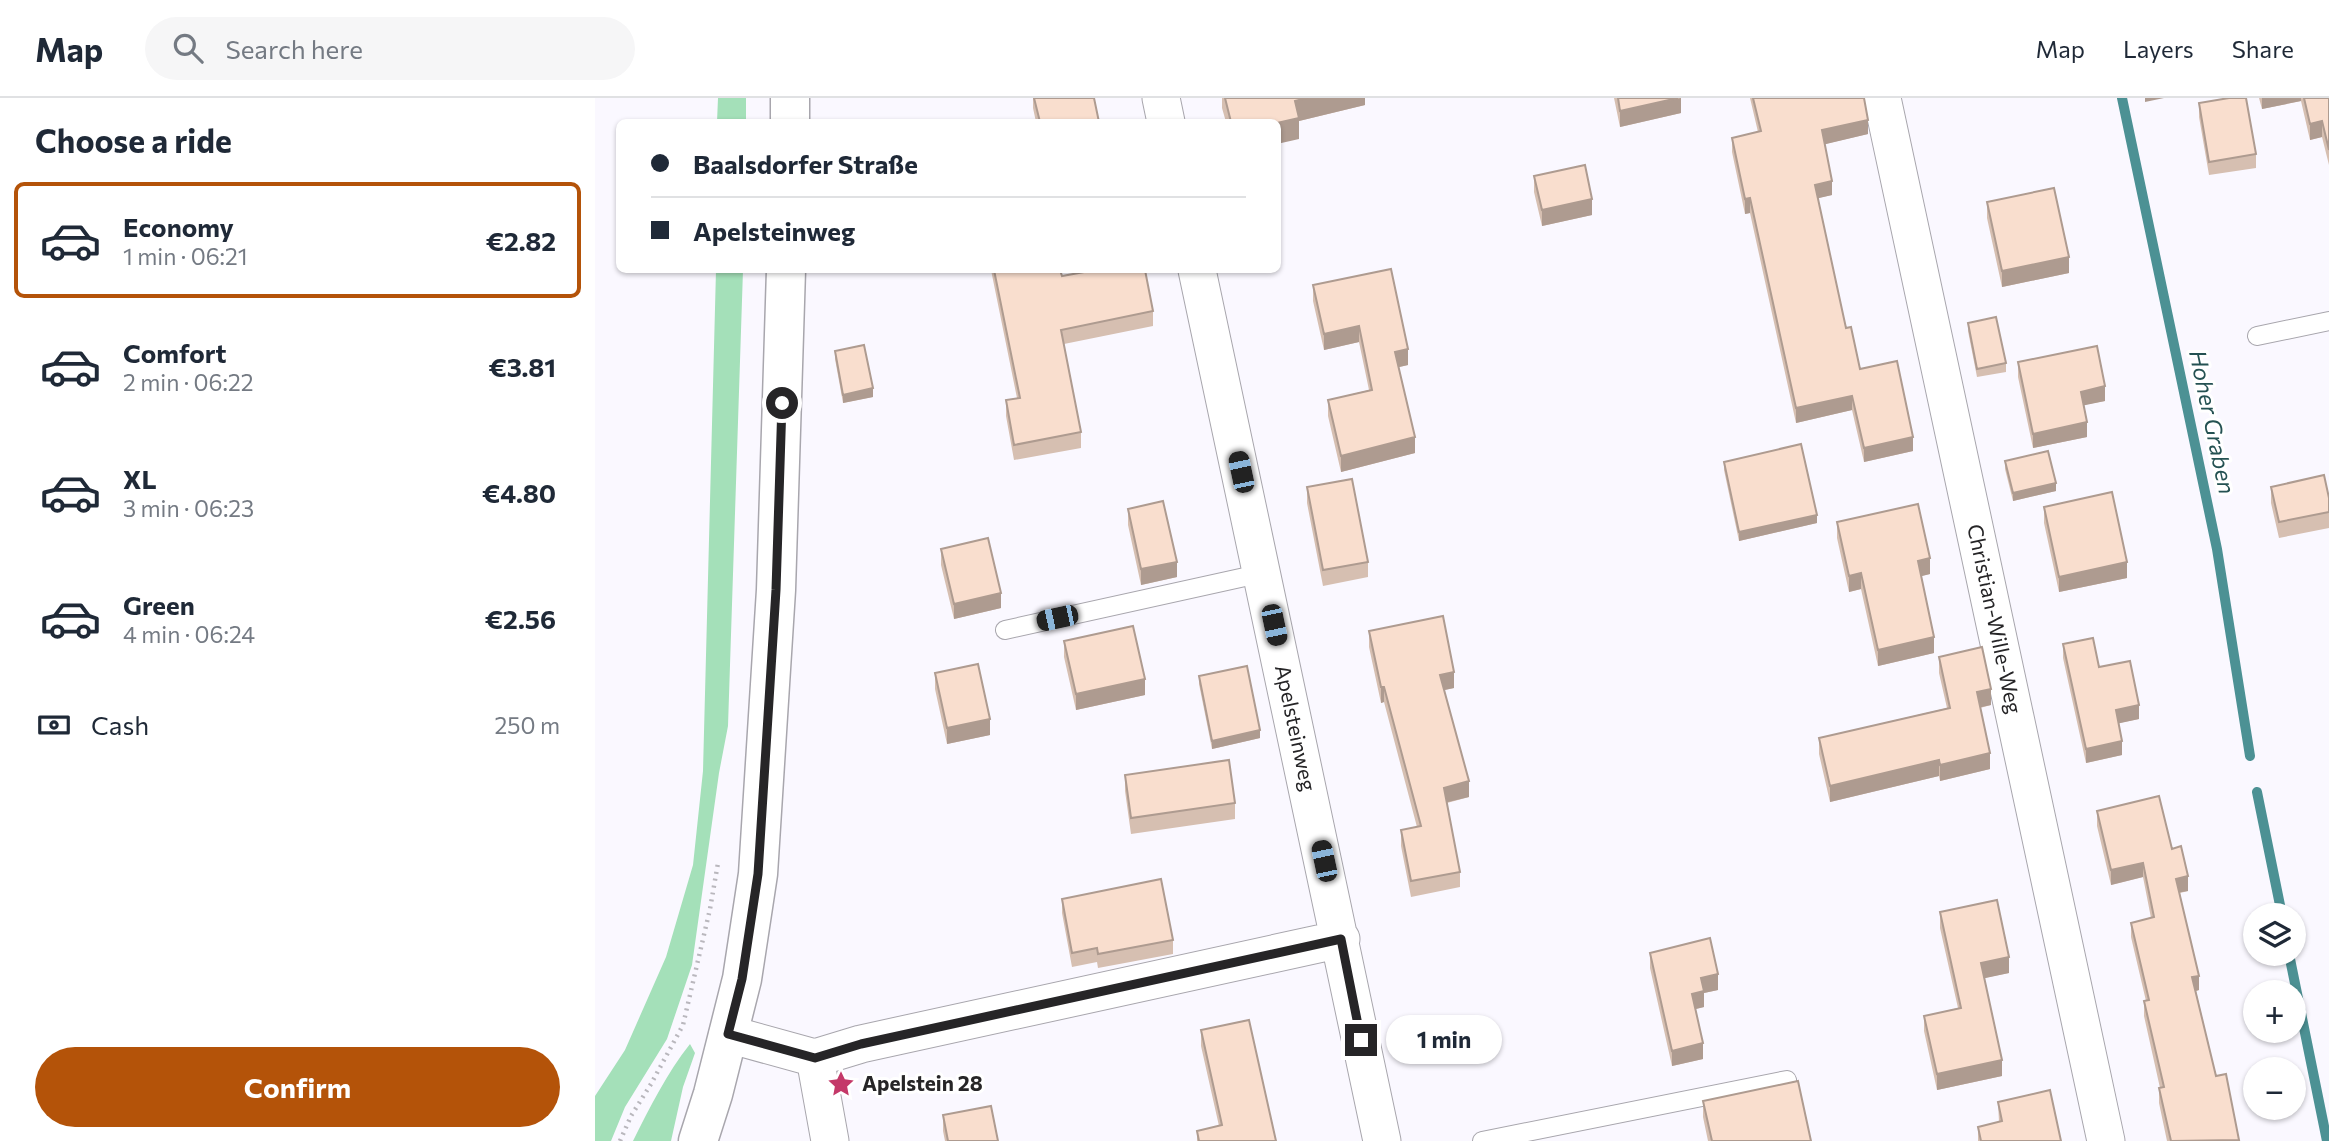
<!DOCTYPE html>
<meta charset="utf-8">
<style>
:root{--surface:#fff;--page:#f6f6f7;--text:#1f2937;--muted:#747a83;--line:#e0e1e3;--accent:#b45309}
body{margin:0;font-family:Commissioner,sans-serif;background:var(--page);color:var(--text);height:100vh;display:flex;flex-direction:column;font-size:26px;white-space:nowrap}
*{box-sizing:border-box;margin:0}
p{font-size:23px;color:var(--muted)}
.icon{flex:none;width:38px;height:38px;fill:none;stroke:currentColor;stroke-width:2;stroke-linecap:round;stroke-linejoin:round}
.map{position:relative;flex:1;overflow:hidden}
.side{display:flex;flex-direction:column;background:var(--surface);width:595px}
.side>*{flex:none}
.guide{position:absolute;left:21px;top:21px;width:665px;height:154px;border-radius:10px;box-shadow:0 2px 5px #0004;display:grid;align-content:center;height:154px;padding:0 35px;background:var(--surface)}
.tools{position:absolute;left:1648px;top:805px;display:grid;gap:14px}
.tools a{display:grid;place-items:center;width:63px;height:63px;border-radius:50%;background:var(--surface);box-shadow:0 2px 5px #0004;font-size:35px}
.end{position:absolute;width:32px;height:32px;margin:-16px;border:9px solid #262527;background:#fff;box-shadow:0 0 0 4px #fff}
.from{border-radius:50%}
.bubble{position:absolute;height:49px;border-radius:24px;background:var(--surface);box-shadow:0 2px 5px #0004;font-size:23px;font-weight:700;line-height:49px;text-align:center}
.car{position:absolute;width:21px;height:42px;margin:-21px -10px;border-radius:9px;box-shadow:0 0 5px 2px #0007;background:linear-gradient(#222 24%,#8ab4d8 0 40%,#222 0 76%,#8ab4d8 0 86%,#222 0)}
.guide b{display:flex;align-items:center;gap:24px;height:66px;font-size:26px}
.guide b+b{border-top:2px solid var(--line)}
.guide i{width:18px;height:18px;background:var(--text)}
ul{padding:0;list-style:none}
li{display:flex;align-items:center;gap:21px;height:116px;margin:0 14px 10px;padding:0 21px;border:4px solid transparent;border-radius:10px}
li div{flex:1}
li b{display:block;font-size:26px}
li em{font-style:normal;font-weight:700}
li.on{border-color:var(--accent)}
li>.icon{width:63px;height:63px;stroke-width:1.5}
h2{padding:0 35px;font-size:32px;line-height:84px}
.pay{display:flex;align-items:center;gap:18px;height:77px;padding:0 35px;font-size:26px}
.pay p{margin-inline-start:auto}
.action{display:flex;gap:14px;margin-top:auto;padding:14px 35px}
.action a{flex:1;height:80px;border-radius:42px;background:var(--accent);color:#fff;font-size:28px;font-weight:700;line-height:80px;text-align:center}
header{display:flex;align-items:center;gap:42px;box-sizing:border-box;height:98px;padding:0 35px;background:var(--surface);border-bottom:2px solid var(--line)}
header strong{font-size:33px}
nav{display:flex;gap:38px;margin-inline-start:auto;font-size:24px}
.search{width:490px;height:63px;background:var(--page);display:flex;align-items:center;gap:18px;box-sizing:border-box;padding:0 24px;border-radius:38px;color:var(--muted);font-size:26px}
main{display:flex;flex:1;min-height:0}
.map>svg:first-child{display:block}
.green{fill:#a4e0b9}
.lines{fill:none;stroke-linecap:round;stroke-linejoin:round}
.stream{stroke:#4c9194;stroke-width:10}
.lane-casing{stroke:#a8a6ad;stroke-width:20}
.street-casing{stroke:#a8a6ad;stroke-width:39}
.secondary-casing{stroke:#a8a6ad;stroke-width:41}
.path{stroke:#b9b7bd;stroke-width:4.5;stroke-dasharray:2 5;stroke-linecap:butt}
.lane{stroke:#fff;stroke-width:18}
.street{stroke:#fff;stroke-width:37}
.secondary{stroke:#fff;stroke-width:38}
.wall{fill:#d6bfb1}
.shaded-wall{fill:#ae9b90}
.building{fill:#f9dece;stroke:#ae9b90;stroke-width:2}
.route{stroke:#262527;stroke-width:9}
.labels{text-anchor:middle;stroke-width:6;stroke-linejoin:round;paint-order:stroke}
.street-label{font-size:21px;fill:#262527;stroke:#fff}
.poi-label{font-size:21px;font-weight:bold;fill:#262527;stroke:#fff;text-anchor:start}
.water-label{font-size:23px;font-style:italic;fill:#245152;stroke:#fff}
</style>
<header>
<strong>Map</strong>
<div class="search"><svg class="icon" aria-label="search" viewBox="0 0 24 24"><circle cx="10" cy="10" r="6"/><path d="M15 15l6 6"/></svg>Search here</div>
<nav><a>Map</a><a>Layers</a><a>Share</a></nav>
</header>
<main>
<section class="side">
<h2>Choose a ride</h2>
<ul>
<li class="on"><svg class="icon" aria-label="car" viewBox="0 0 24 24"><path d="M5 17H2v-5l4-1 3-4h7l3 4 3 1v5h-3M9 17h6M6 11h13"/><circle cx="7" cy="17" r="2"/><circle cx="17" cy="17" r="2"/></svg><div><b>Economy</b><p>1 min · 06:21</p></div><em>€2.82</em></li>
<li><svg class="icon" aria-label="car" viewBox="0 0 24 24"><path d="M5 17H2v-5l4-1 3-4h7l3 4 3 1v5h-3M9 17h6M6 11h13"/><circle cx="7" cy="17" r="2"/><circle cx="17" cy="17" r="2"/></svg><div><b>Comfort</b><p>2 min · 06:22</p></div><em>€3.81</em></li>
<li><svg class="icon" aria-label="car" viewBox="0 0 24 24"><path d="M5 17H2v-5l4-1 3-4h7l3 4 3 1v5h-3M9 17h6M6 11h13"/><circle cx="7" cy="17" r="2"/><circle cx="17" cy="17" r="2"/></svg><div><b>XL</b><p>3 min · 06:23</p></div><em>€4.80</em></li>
<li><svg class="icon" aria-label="car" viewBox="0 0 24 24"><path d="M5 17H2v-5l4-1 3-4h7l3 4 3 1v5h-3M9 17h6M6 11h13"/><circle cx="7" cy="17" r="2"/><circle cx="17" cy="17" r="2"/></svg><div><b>Green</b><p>4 min · 06:24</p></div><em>€2.56</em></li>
</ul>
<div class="pay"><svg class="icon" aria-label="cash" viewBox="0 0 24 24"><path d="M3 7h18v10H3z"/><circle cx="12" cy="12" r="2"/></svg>Cash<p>250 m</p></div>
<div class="action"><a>Confirm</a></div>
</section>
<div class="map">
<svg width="1734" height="1043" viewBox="0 0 1734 1043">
<rect width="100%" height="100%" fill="#faf8ff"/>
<path class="green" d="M 123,0 L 151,0 L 151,24 L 122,24 Z
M 121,172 L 148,172 L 133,628 L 124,675 L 97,867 L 72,941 L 30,1009 L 16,1043 L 0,1043 L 0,998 L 30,952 L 71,859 L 98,767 L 108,673 Z
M 95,946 L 100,955 L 88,989 L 76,1043 L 38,1043 C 55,1009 72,975 95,946 Z"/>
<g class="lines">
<path class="stream" d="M 1527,0 L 1622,451 L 1655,658
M 1662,694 L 1687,817
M 1694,856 L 1732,1043"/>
<defs>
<path id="lane" d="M 1662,238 L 1734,223
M 410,532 L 668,475
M 887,1043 L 1192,982"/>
<path id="street" d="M 566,0 L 571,24
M 1287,0 L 1511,1043
M 602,172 L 787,1043
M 133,936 L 220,960 L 235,1043
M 220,960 L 266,946 L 746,841"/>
<path id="secondary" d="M 195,24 L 195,0
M 103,1043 L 118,996 L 147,881 L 163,776 L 181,492 L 191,172"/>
</defs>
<use href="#lane" class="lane-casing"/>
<use href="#street" class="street-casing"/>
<use href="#secondary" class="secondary-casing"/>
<path class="path" d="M 25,1043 L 36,1018 L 56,986 L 88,927 L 115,811 L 123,765"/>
<use href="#lane" class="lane"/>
<use href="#street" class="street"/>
<use href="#secondary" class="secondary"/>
</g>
<path class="wall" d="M 438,0 L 499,0 L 504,24 L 441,24 L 438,10 Z
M 627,0 L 770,0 L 770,7 L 704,23 L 704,41 L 682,24 L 631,24 L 627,10 Z
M 1019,0 L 1086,0 L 1086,15 L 1025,29 Z
M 1155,0 L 1269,0 L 1273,36 L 1230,46 L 1237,97 L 1223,100 L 1251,230 L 1265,271 L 1318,353 L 1269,364 L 1257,312 L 1201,325 L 1155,115 L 1150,116 L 1137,54 L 1137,40 L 1163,34 Z
M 1664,0 L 1734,0 L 1734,67 L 1727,39 L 1715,42 L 1706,3 L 1667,11 Z
M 1604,5 L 1661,56 L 1661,70 L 1614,77 L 1604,19 Z
M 939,78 L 997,117 L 947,128 L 939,94 Z
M 1392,104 L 1474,175 L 1407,189 L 1392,120 Z
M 396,172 L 465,172 L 467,178 L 558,213 L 558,228 L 469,246 L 486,334 L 486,350 L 419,362 L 411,318 L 411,302 L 422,300 Z
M 718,187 L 813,267 L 804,269 L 820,355 L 746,374 L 733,318 L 733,302 L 774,292 L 764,244 L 729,252 L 718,203 Z
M 1373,225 L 1411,265 L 1411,274 L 1382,279 L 1373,233 Z
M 240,253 L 278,299 L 248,305 L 240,261 Z
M 1423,264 L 1510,303 L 1488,307 L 1492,339 L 1438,350 L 1423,279 Z
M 1410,363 L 1461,393 L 1418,403 L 1410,371 Z
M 1129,364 L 1222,425 L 1144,443 L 1129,372 Z
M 712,389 L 773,464 L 773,479 L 728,488 L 712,405 Z
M 1676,389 L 1734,400 L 1734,430 L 1684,440 L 1676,405 Z
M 1449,409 L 1532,480 L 1464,494 L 1449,425 Z
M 533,411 L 582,479 L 546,487 L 533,427 Z
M 1242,424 L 1335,476 L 1326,478 L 1339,555 L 1283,568 L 1266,491 L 1254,494 L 1242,440 Z
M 346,451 L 406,510 L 359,521 L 346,467 Z
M 774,533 L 859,590 L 849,592 L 874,699 L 852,705 L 865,774 L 865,789 L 816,799 L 806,748 L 806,732 L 822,729 L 789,604 L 786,605 L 774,549 Z
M 469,543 L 550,597 L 481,612 L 469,559 Z
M 1468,546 L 1544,621 L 1524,625 L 1527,657 L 1491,665 L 1468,560 Z
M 1344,559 L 1396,607 L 1385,610 L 1395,671 L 1345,683 L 1344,678 L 1235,704 L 1224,656 L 1224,640 L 1352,610 L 1344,575 Z
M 340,575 L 395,637 L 352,646 L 340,591 Z
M 604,578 L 665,640 L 617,651 L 604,586 Z
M 530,677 L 640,705 L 640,721 L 536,736 L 530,693 Z
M 1502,713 L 1577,751 L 1593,793 L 1585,795 L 1604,892 L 1601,893 L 1621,978 L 1631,976 L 1644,1043 L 1572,1043 L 1564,1005 L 1564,990 L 1565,990 L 1549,918 L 1549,903 L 1551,903 L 1536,839 L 1536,825 L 1556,820 L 1548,779 L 1516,787 L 1502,728 Z
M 467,801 L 578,842 L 578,856 L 503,870 L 502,864 L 477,869 L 467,815 Z
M 1345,814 L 1414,875 L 1389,880 L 1407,978 L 1342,992 L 1329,933 L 1329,918 L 1363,910 L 1345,830 Z
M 1055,855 L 1123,892 L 1109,895 L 1109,909 L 1100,911 L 1108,961 L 1077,968 L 1055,870 Z
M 606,932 L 681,1043 L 602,1043 L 602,1033 L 624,1028 L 606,948 Z
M 1108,1003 L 1216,1043 L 1113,1043 L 1108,1019 Z
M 1403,1004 L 1466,1043 L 1383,1043 L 1383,1029 L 1404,1024 Z
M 348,1017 L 403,1043 L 350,1043 L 348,1033 Z"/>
<path class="shaded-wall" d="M 712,0 L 770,0 L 770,7 L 704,23 L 704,41 L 682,46 L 682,25 L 700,3 Z
M 1086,0 L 1086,15 L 1025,29 L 1025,13 Z
M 1550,0 L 1569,0 L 1550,4 Z
M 1667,0 L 1706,0 L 1706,3 L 1667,11 Z
M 1273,22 L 1273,36 L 1227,47 L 1227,32 Z
M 1727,23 L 1727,39 L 1715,42 L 1715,26 Z
M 1237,83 L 1237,97 L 1220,101 L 1220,87 Z
M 1155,100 L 1155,115 L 1150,116 L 1150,101 Z
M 997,101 L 997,117 L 947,128 L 947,112 Z
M 1474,159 L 1474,175 L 1407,189 L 1407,173 Z
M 764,228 L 764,244 L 729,252 L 729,236 Z
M 813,251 L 813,267 L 800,270 L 800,254 Z
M 1510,288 L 1510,303 L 1486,308 L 1486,294 Z
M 278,290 L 278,299 L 248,305 L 248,297 Z
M 1257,298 L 1257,312 L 1201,325 L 1201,310 Z
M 1492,324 L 1492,339 L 1438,350 L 1438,336 Z
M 820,339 L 820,355 L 746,374 L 746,358 Z
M 1318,339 L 1318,353 L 1269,364 L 1269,350 Z
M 1461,385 L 1461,393 L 1418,403 L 1418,395 Z
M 1222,417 L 1222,425 L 1144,443 L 1144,434 Z
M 1335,460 L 1335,476 L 1323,479 L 1323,463 Z
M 582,464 L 582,479 L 546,487 L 546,471 Z
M 1532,464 L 1532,480 L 1464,494 L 1464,479 Z
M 1266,475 L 1266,491 L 1254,494 L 1254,478 Z
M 406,495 L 406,510 L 359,521 L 359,506 Z
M 1339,539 L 1339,555 L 1283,568 L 1283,552 Z
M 859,574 L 859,590 L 845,593 L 845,577 Z
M 550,581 L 550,597 L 481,612 L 481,596 Z
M 786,589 L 789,589 L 789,604 L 786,605 Z
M 1396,591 L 1396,607 L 1382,610 L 1382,594 Z
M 1544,607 L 1544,621 L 1521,626 L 1521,612 Z
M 395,621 L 395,637 L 352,646 L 352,630 Z
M 665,632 L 665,640 L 617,651 L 617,643 Z
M 1527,643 L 1527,657 L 1491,665 L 1491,651 Z
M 1395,655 L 1395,671 L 1345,683 L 1345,667 Z
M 1344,662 L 1344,678 L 1235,704 L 1235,688 Z
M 874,683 L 874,699 L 849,705 L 849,690 Z
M 1548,765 L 1548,779 L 1516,787 L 1516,772 Z
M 1593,778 L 1593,793 L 1581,795 L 1581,781 Z
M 1414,859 L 1414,875 L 1386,881 L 1386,865 Z
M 1123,876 L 1123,892 L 1109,895 L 1109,909 L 1097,912 L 1097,896 L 1106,880 Z
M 1604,878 L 1604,892 L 1597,894 L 1597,879 Z
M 1108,945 L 1108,961 L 1077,968 L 1077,953 Z
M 1407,962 L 1407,978 L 1342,992 L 1342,976 Z"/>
<path class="building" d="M 439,0 L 499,0 L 504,24 L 445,24 Z
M 630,0 L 712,0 L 700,3 L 704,20 L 682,25 L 636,24 Z
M 1023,0 L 1083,0 L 1025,13 Z
M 1158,0 L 1269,0 L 1273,22 L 1227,32 L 1237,83 L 1220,87 L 1251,230 L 1256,229 L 1265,271 L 1302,263 L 1318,339 L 1269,350 L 1257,298 L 1201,310 L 1155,100 L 1150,101 L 1137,40 L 1166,33 Z
M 1634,0 L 1651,0 L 1661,56 L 1614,64 L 1604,5 Z
M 1709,0 L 1734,0 L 1734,52 L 1727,23 L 1715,26 Z
M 990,67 L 997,101 L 947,112 L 939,78 Z
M 1459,90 L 1474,159 L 1407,173 L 1392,104 Z
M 796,171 L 813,251 L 800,254 L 820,339 L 746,358 L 733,302 L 777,292 L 764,228 L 729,236 L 718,187 Z
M 399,172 L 465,172 L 467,178 L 500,172 L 550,172 L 558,213 L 466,232 L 486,334 L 419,347 L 411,302 L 425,300 Z
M 1401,219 L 1411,265 L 1382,271 L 1373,225 Z
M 269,247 L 278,290 L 248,297 L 240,253 Z
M 1502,248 L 1510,288 L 1486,294 L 1492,324 L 1438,336 L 1423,264 Z
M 1206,346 L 1222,417 L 1144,434 L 1129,364 Z
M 1453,353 L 1461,385 L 1418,395 L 1410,363 Z
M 1729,377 L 1734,400 L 1734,414 L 1684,424 L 1676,389 Z
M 757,381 L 773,464 L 728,472 L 712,389 Z
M 1517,394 L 1532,464 L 1464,479 L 1449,409 Z
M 568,403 L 582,464 L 546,471 L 533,411 Z
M 1323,406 L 1335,460 L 1323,463 L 1339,539 L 1283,552 L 1266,475 L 1254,478 L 1242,424 Z
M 393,440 L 406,495 L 359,506 L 346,451 Z
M 848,518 L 859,574 L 845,577 L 874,683 L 849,690 L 865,774 L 816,783 L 806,732 L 826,728 L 789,589 L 786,589 L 774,533 Z
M 538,528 L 550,581 L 481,596 L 469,543 Z
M 1498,540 L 1504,569 L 1535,563 L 1544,607 L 1521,612 L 1527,643 L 1491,651 L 1468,546 Z
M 1387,549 L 1396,591 L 1382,594 L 1395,655 L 1345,667 L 1344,662 L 1235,688 L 1224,640 L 1355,610 L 1344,559 Z
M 383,566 L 395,621 L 352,630 L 340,575 Z
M 652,568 L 665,632 L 617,643 L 604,578 Z
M 634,662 L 640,705 L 536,720 L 530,677 Z
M 1564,698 L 1577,751 L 1586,748 L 1593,778 L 1581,781 L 1604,878 L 1597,879 L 1621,978 L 1631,976 L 1644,1042 L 1576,1043 L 1564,990 L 1569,989 L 1549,903 L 1554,902 L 1536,825 L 1559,819 L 1548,765 L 1516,772 L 1502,713 Z
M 566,781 L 578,842 L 503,856 L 502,850 L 477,855 L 467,801 Z
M 1402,802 L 1414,859 L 1386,865 L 1407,962 L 1342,976 L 1329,918 L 1366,910 L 1345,814 Z
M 1115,840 L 1123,876 L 1106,880 L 1109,893 L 1097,896 L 1108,945 L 1077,953 L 1055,855 Z
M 654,922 L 681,1043 L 604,1043 L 602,1033 L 627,1027 L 606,932 Z
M 1203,983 L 1216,1043 L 1117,1043 L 1108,1003 Z
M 1455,992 L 1466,1043 L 1386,1043 L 1383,1029 L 1407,1023 L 1403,1004 Z
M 396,1008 L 403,1043 L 353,1043 L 348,1017 Z"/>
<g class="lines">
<path class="route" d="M 187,305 L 181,492 L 163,776 L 147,881 L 133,936 L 220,960 L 266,946 L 746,841 L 766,942"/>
</g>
<defs>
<symbol id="sight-bare" viewBox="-9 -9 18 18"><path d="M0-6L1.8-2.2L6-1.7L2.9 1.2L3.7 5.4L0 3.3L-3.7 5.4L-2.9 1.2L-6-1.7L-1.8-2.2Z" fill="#c43869" stroke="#fff" stroke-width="2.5" paint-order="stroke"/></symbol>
</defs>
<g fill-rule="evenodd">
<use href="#sight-bare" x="227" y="967" width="38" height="38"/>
</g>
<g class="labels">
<g class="street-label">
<text transform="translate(1399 521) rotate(78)" y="7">Christian-Wille-Weg</text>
<text transform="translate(700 630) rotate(78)" y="7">Apelsteinweg</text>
</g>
<g class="poi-label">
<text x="267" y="993">Apelstein 28</text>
</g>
<g class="water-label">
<text transform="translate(1617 324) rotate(78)" y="8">Hoher Graben</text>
</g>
</g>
</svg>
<div class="tools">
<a><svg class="icon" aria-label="layers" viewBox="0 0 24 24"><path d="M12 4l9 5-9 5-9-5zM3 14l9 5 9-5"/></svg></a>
<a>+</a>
<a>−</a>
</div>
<i class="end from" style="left:187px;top:305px"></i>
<i class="end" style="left:766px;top:942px"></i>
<div class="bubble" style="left:791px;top:917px;width:116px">1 min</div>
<i class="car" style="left:646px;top:374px;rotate:348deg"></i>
<i class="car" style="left:462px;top:520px;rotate:258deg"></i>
<i class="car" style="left:679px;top:527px;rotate:168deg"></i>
<i class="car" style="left:729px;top:763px;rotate:348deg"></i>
<div class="guide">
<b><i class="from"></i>Baalsdorfer Straße</b>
<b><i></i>Apelsteinweg</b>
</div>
</div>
</main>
